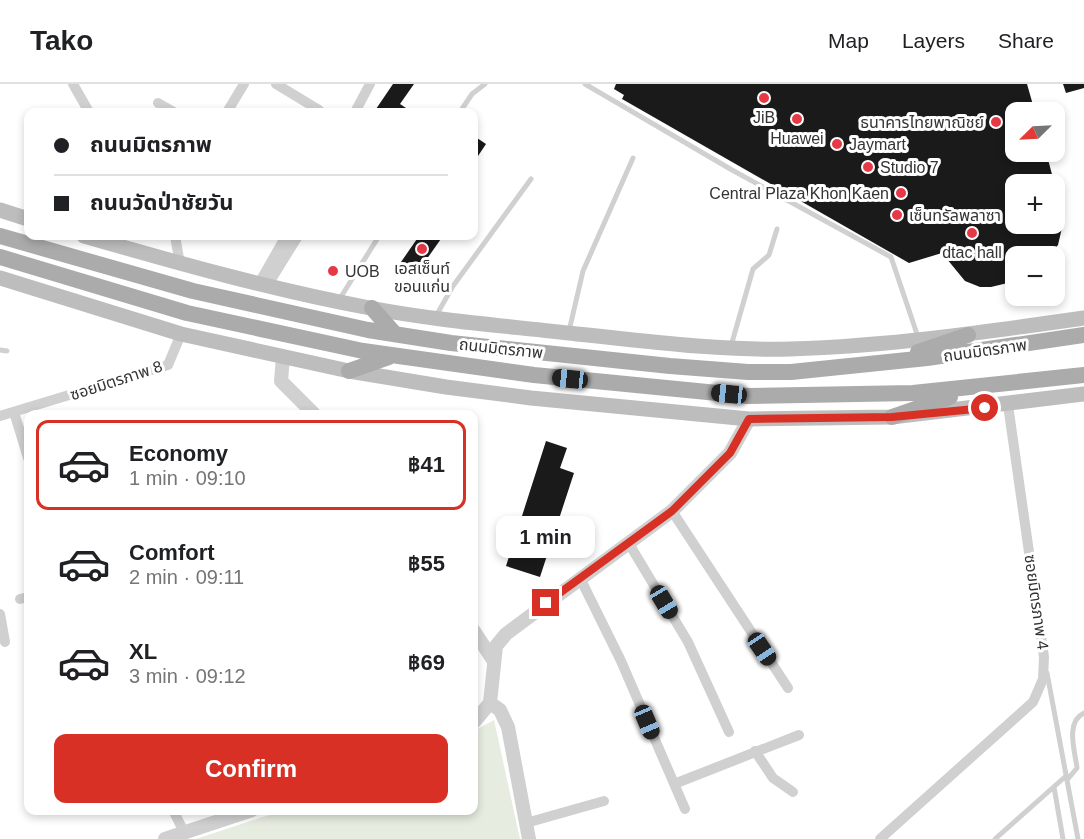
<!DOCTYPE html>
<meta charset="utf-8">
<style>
:root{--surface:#fff;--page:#f6f6f6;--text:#202124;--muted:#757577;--line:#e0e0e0;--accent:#d93025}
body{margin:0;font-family:Arial,"Noto Sans Thai",sans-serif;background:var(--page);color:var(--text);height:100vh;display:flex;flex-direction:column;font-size:22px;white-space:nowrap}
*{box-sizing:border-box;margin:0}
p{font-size:20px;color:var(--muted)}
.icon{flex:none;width:33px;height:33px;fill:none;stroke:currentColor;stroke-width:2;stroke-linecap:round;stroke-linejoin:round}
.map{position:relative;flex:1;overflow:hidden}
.panel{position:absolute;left:24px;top:326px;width:454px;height:405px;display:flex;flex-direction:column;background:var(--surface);border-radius:12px;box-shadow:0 3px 9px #0003}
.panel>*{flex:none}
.top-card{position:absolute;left:24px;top:24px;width:454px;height:132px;border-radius:12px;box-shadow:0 3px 9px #0003;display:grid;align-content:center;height:132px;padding:0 30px;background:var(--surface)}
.needle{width:39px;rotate:246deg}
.buttons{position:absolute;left:1005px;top:18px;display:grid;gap:12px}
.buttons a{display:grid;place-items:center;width:60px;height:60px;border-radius:12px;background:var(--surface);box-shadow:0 3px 9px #0003;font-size:30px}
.end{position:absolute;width:27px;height:27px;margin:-14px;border:8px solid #d93025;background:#fff;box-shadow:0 0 0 3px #fff}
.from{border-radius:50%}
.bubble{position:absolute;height:42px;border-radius:12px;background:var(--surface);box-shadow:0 3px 9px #0003;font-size:20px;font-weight:700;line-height:42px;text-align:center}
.car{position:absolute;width:18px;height:36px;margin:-18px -9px;border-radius:8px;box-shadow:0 0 4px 2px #0007;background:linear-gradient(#222 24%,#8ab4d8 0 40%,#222 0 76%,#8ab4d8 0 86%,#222 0)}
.top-card b{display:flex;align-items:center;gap:21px;height:57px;font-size:22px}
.top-card b+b{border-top:2px solid var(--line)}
.top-card i{width:15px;height:15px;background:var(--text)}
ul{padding:10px 0 0;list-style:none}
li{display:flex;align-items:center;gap:18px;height:90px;margin:0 12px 9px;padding:0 18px;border:3px solid transparent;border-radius:12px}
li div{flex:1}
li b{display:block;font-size:22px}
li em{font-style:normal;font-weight:700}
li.active{border-color:var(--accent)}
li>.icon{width:54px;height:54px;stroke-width:1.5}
.primary-button{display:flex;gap:12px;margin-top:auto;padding:12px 30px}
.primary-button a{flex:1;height:69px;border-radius:12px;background:var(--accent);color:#fff;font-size:24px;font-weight:700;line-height:69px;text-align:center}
header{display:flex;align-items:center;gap:36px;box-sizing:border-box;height:84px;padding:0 30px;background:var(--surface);border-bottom:2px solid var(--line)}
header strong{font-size:28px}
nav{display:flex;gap:33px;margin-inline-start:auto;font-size:21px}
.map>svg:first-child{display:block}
.green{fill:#e6ecdf}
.building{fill:#1a1a1a;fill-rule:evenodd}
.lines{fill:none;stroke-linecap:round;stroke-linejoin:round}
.service{stroke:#d0d0d0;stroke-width:5}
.minor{stroke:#d0d0d0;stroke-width:10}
.tertiary{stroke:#d0d0d0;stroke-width:14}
.secondary{stroke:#bdbdbd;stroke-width:15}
.primary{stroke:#ababab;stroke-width:16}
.route{stroke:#d93025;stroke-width:8}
.poi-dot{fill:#e63946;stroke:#fff;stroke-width:2}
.labels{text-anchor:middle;stroke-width:6;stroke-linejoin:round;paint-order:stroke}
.poi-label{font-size:16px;fill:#333;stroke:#fff}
.street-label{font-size:16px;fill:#333;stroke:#fff}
</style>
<header>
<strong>Tako</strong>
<nav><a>Map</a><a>Layers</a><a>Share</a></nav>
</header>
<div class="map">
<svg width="1084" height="755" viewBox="0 0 1084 755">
<rect width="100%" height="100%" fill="#fff"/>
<path class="green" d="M 494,636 L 520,755 L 196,755 L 284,726 L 474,726 L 474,647 Z"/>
<path class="building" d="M 393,0 L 414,0 L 400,20 L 412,28 L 381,28 L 376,25 Z
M 616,0 L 1027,0 L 1035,28 L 1016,28 L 1016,68 L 1046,68 L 1064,135 L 1058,161 L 1049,172 L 1016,172 L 1016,197 L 991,203 L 980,203 L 965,197 L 942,169 L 909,179 L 622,15 L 624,11 L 614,5 ZM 1016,100 L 1054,100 L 1054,140 L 1016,140 Z
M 1063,0 L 1084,0 L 1084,4 L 1066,9 Z
M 474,52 L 486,60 L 474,78 Z
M 419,152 L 443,152 L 417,189 L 401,178 Z
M 546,357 L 567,364 L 560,384 L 574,389 L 540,493 L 506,482 Z"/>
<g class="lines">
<path class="service" d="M 585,0 L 732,86 L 891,173 L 918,253
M 460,28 L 472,10 L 485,0
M 339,216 L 379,152
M 436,232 L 453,202 L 531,95
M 569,247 L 583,187 L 633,74
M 731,262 L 753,185 L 769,171 L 777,145
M 0,266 L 7,267
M 1047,589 L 1078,755
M 1067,696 L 1077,684 C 1075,667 1065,638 1084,629
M 1054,703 L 1063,755
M 995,755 L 1066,692"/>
<path class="minor" d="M 73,0 L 89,28
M 276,0 L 319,26
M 158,19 L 174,28
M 227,28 L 244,0
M 355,28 L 370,0
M 175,152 L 180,180
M 258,201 L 286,152
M 267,202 L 298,152
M 14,328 L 28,374
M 0,332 L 168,281 L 181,250
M 672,427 L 788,604
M 628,458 L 688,558 L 729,648
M 580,494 L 621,577 L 685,725
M 20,515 L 28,513
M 0,530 L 5,558
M 755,667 L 773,694 L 793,708
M 674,700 L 799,651
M 173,726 L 184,748
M 526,739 L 604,717
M 880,755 L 1033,618 L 1043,595 L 1044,573 L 1008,321"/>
<path class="tertiary" d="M 283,273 L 281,297 L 314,330
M 474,547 L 493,576
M 490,619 L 500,626 L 508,643 L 529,755
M 474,638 L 490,619 L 496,562 L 506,550 L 672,427 L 730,369 L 749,335
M 165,755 L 252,726"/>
<path class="secondary" d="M 0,126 L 28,135
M 84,152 C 178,179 273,206 370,224 C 438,237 508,242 577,250 C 648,257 719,267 790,265 C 889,262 986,248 1084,234
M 0,194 L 181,250 L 349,287 L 446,303 L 531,314 L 749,335 L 892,333 L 1084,310"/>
<path class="primary" d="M 0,152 L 193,207 L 368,246 L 451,259 L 670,282 L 748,288 L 791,288 L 927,274 L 1084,251
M 0,173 L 187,229 L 363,267 L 534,291 L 748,312 L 913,309 L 1084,291
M 372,224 L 395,250
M 918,268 L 968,251
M 349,287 L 389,273
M 892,333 L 950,313"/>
</g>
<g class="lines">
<path class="route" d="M 546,519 L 672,427 L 730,369 L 749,335 L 892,333 L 985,324"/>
</g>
<g class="poi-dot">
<circle cx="764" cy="14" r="6"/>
<circle cx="797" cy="35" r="6"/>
<circle cx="996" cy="38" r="6"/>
<circle cx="837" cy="60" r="6"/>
<circle cx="868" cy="83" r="6"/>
<circle cx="901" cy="109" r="6"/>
<circle cx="897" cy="131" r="6"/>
<circle cx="972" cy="149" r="6"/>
<circle cx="422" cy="165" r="6"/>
<circle cx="333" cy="187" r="6"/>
</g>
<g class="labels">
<g class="poi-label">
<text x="764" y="39">JiB</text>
<text x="984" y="44" text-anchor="end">ธนาคารไทยพาณิชย์</text>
<text x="797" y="60">Huawei</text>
<text x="849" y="66" text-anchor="start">Jaymart</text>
<text x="880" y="89" text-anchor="start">Studio 7</text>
<text x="889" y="115" text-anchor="end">Central Plaza Khon Kaen</text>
<text x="909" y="137" text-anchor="start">เซ็นทรัลพลาซา</text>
<text x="972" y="174">dtac hall</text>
<text x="422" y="190">เอสเซ็นท์<tspan x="422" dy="18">ขอนแก่น</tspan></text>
<text x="345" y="193" text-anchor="start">UOB</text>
</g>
<g class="street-label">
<text transform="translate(501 264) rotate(6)" y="6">ถนนมิตรภาพ</text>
<text transform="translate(985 266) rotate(-8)" y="6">ถนนมิตรภาพ</text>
<text transform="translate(116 296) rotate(-18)" y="6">ซอยมิตรภาพ 8</text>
<text transform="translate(1037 518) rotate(82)" y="6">ซอยมิตรภาพ 4</text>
</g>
</g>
</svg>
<div class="buttons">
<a><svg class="needle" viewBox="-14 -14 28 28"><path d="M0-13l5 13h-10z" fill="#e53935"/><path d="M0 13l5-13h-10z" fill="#757577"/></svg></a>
<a>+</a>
<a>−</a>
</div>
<i class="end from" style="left:985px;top:324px"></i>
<i class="end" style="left:546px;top:519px"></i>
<div class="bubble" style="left:496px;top:432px;width:99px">1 min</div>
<i class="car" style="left:570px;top:295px;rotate:276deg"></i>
<i class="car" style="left:729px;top:310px;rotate:276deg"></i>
<i class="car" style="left:664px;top:518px;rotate:149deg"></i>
<i class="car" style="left:762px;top:565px;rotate:146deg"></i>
<i class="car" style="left:647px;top:638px;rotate:157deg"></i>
<div class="top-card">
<b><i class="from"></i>ถนนมิตรภาพ</b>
<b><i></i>ถนนวัดป่าชัยวัน</b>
</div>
<section class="panel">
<ul>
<li class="active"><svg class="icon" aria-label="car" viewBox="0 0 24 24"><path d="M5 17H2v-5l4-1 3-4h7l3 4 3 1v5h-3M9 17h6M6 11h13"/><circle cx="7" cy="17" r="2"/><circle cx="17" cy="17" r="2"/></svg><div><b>Economy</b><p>1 min · 09:10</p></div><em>฿41</em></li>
<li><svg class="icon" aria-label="car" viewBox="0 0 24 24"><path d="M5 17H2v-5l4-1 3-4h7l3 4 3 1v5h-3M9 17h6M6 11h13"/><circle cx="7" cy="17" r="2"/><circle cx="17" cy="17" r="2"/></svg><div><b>Comfort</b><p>2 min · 09:11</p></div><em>฿55</em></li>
<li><svg class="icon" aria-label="car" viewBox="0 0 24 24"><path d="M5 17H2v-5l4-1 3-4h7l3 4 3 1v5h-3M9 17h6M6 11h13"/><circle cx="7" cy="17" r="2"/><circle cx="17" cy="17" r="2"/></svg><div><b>XL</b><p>3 min · 09:12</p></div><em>฿69</em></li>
</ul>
<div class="primary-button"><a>Confirm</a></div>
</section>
</div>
